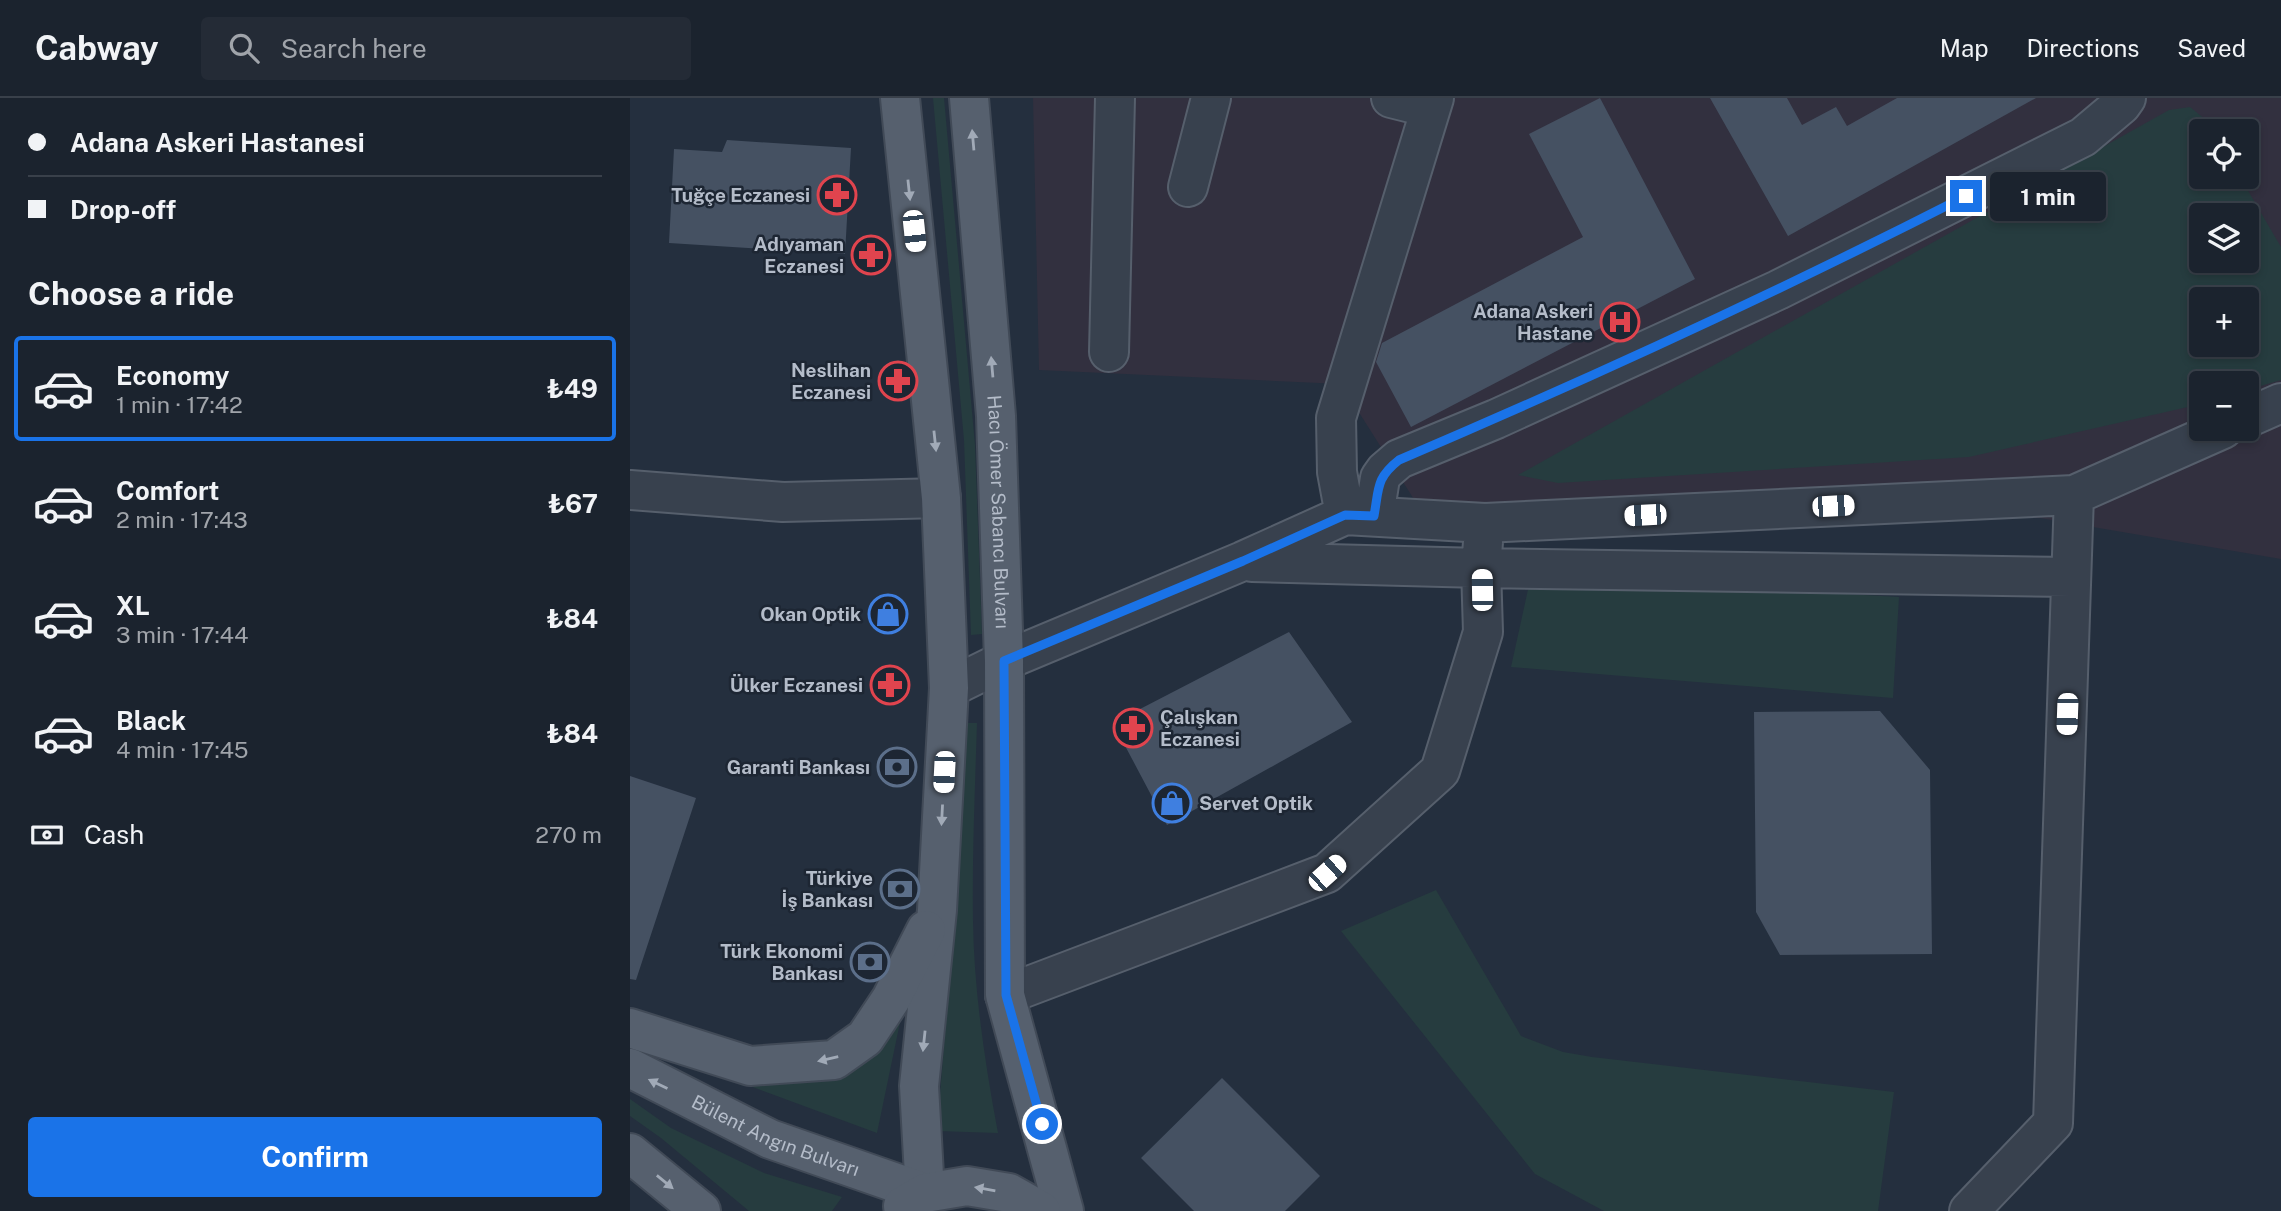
<!DOCTYPE html>
<meta charset="utf-8">
<style>
:root{--surface:#1b232e;--page:#242b36;--text:#f1f3f6;--muted:#a0a4aa;--line:#39404a;--accent:#1a73e8}
body{margin:0;font-family:"Public Sans",sans-serif;background:var(--page);color:var(--text);height:100vh;display:flex;flex-direction:column;font-size:26px;white-space:nowrap}
*{box-sizing:border-box;margin:0}
p{font-size:23px;color:var(--muted)}
.icon{flex:none;width:38px;height:38px;fill:none;stroke:currentColor;stroke-width:2;stroke-linecap:round;stroke-linejoin:round}
.map{position:relative;flex:1;overflow:hidden}
.drawer{display:flex;flex-direction:column;background:var(--surface);width:630px}
.drawer>*{flex:none}
.top-card{display:grid;align-content:center;height:154px;padding:0 28px;background:var(--surface)}
.controls{position:absolute;left:1559px;top:21px;display:grid;gap:14px}
.controls a{display:grid;place-items:center;width:70px;height:70px;border-radius:7px;background:var(--surface);box-shadow:0 4px 10px #0003,0 0 0 2px var(--line);font-size:35px}
.end{position:absolute;width:32px;height:32px;margin:-16px;border:9px solid #1a73e8;background:#fff;box-shadow:0 0 0 4px #fff}
.from{border-radius:50%}
.bubble{position:absolute;height:49px;border-radius:7px;background:var(--surface);box-shadow:0 4px 10px #0003,0 0 0 2px var(--line);font-size:23px;font-weight:700;line-height:49px;text-align:center}
.car{position:absolute;width:21px;height:42px;margin:-21px -10px;border-radius:9px;box-shadow:0 0 5px 2px #0007;background:linear-gradient(#fff 24%,#345 0 40%,#fff 0 76%,#345 0 86%,#fff 0)}
.top-card b{display:flex;align-items:center;gap:24px;height:66px;font-size:26px}
.top-card b+b{border-top:2px solid var(--line)}
.top-card i{width:18px;height:18px;background:var(--text)}
ul{padding:0;list-style:none}
li{display:flex;align-items:center;gap:21px;height:105px;margin:0 14px 10px;padding:0 14px;border:4px solid transparent;border-radius:7px}
li div{flex:1}
li b{display:block;font-size:26px}
li em{font-style:normal;font-weight:700}
li.on{border-color:var(--accent)}
li>.icon{width:63px;height:63px;stroke-width:1.5}
h2{padding:0 28px;font-size:32px;line-height:84px}
.pay{display:flex;align-items:center;gap:18px;height:77px;padding:0 28px;font-size:26px}
.pay p{margin-inline-start:auto}
.button{display:flex;gap:14px;margin-top:auto;padding:14px 28px}
.button a{flex:1;height:80px;border-radius:7px;background:var(--accent);color:#fff;font-size:28px;font-weight:700;line-height:80px;text-align:center}
header{display:flex;align-items:center;gap:42px;box-sizing:border-box;height:98px;padding:0 35px;background:var(--surface);border-bottom:2px solid var(--line)}
header strong{font-size:33px}
nav{display:flex;gap:38px;margin-inline-start:auto;font-size:24px}
.search{width:490px;height:63px;background:var(--page);display:flex;align-items:center;gap:18px;box-sizing:border-box;padding:0 24px;border-radius:7px;color:var(--muted);font-size:26px}
main{display:flex;flex:1;min-height:0}
.map>svg:first-child{display:block}
.medical{fill:#32303f;fill-rule:evenodd}
.green{fill:#263c3f;fill-rule:evenodd}
.building{fill:#455162}
.lines{fill:none;stroke-linecap:round;stroke-linejoin:round}
.minor-casing{stroke:#565f6c;stroke-width:42}
.major-casing{stroke:#414a57;stroke-width:42}
.minor{stroke:#38414e;stroke-width:38}
.major{stroke:#56606e;stroke-width:38}
.oneway{fill:#a1aab7}
.route{stroke:#1a73e8;stroke-width:9}
.labels{text-anchor:middle;stroke-width:5;stroke-linejoin:round;paint-order:stroke}
.poi-label{font-size:19px;font-weight:bold;fill:#b4bcc9;stroke:#1d2633;text-anchor:end}
.street-label{font-size:19px;fill:#b4bcc9;stroke:#1d2633}
</style>
<header>
<strong>Cabway</strong>
<div class="search"><svg class="icon" aria-label="search" viewBox="0 0 24 24"><circle cx="10" cy="10" r="6"/><path d="M15 15l6 6"/></svg>Search here</div>
<nav><a>Map</a><a>Directions</a><a>Saved</a></nav>
</header>
<main>
<section class="drawer">
<div class="top-card">
<b><i class="from"></i>Adana Askeri Hastanesi</b>
<b><i></i>Drop-off</b>
</div>
<h2>Choose a ride</h2>
<ul>
<li class="on"><svg class="icon" aria-label="car" viewBox="0 0 24 24"><path d="M5 17H2v-5l4-1 3-4h7l3 4 3 1v5h-3M9 17h6M6 11h13"/><circle cx="7" cy="17" r="2"/><circle cx="17" cy="17" r="2"/></svg><div><b>Economy</b><p>1 min · 17:42</p></div><em>₺49</em></li>
<li><svg class="icon" aria-label="car" viewBox="0 0 24 24"><path d="M5 17H2v-5l4-1 3-4h7l3 4 3 1v5h-3M9 17h6M6 11h13"/><circle cx="7" cy="17" r="2"/><circle cx="17" cy="17" r="2"/></svg><div><b>Comfort</b><p>2 min · 17:43</p></div><em>₺67</em></li>
<li><svg class="icon" aria-label="car" viewBox="0 0 24 24"><path d="M5 17H2v-5l4-1 3-4h7l3 4 3 1v5h-3M9 17h6M6 11h13"/><circle cx="7" cy="17" r="2"/><circle cx="17" cy="17" r="2"/></svg><div><b>XL</b><p>3 min · 17:44</p></div><em>₺84</em></li>
<li><svg class="icon" aria-label="car" viewBox="0 0 24 24"><path d="M5 17H2v-5l4-1 3-4h7l3 4 3 1v5h-3M9 17h6M6 11h13"/><circle cx="7" cy="17" r="2"/><circle cx="17" cy="17" r="2"/></svg><div><b>Black</b><p>4 min · 17:45</p></div><em>₺84</em></li>
</ul>
<div class="pay"><svg class="icon" aria-label="cash" viewBox="0 0 24 24"><path d="M3 7h18v10H3z"/><circle cx="12" cy="12" r="2"/></svg>Cash<p>270 m</p></div>
<div class="button"><a>Confirm</a></div>
</section>
<div class="map">
<svg width="1651" height="1113" viewBox="0 0 1651 1113">
<rect width="100%" height="100%" fill="#242f3e"/>
<path class="medical" d="M 403,0 L 1651,0 L 1651,461 L 1410,420 L 792,414 L 711,286 L 409,272 ZM 1572,33 L 1617,33 L 1617,79 L 1572,79 ZM 1572,117 L 1617,117 L 1617,163 L 1572,163 ZM 1572,201 L 1617,201 L 1617,247 L 1572,247 ZM 1572,285 L 1617,285 L 1617,331 L 1572,331 Z"/>
<path class="green" d="M 303,0 L 314,0 L 345,347 L 352,536 L 341,537 L 334,342 Z
M 1560,9 L 1576,22 L 1583,33 L 1572,33 L 1572,79 L 1610,79 L 1651,149 L 1651,282 L 1617,292 L 1617,285 L 1572,285 L 1571,306 L 1339,359 L 928,385 L 888,377 L 1539,12 ZM 1572,117 L 1617,117 L 1617,163 L 1572,163 ZM 1572,201 L 1617,201 L 1617,247 L 1572,247 Z
M 901,478 L 1269,499 L 1263,600 L 881,569 Z
M 333,625 L 347,625 C 345,691 342,757 343,823 C 344,894 355,965 368,1035 L 307,1033 L 320,875 Z
M 806,792 L 891,938 L 933,954 L 962,959 L 1264,994 L 1248,1113 L 974,1113 L 905,1076 L 711,833 Z
M 273,910 L 247,1035 L 112,985 Z
M 0,1001 L 41,1030 L 134,1075 L 212,1099 L 202,1113 L 119,1113 L 31,1040 L 0,1018 Z"/>
<path class="building" d="M 970,0 L 1065,181 L 781,329 L 746,264 L 752,245 L 953,139 L 899,36 Z
M 1080,0 L 1157,0 L 1172,27 L 1206,9 L 1217,28 L 1267,0 L 1406,0 L 1158,138 Z
M 97,42 L 221,50 L 215,156 L 39,145 L 44,51 L 92,54 Z
M 659,534 L 722,624 L 537,727 L 483,625 Z
M 1250,613 L 1300,672 L 1302,856 L 1150,857 L 1126,814 L 1124,614 Z
M 0,678 L 66,700 L 6,882 L 0,881 Z
M 592,980 L 690,1078 L 655,1113 L 564,1113 L 511,1060 Z"/>
<g class="lines">
<defs>
<path id="minor" d="M 761,0 L 801,10
M 558,89 L 581,0
M 479,254 L 485,0
M 1617,320 L 1651,305
M 0,392 L 153,404 L 311,400
M 715,417 L 707,374 L 706,320 L 804,0
M 744,418 L 750,380 L 755,373 L 769,361 L 866,321 L 1148,192 L 1453,39 L 1491,7 L 1496,0
M 622,464 L 851,470 L 1441,479
M 319,590 L 374,563 L 613,463 L 715,417 L 855,425 L 1444,397 L 1593,331
M 375,897 L 697,775 L 810,673 L 853,534 L 851,470 L 853,444
M 1339,1113 L 1423,1025 L 1444,397"/>
<g id="major">
<path d="M 270,0 L 311,400 L 319,590 L 307,812 L 289,988 L 295,1095"/>
<path id="s1" d="M 339,0 L 366,318 L 374,563 L 375,897 L 434,1113"/>
<path d="M 0,930 L 120,968 L 204,962 L 235,940 L 261,901 L 296,832"/>
<path id="s2" d="M 0,970 L 140,1041 L 295,1095"/>
<path d="M 0,1055 L 71,1113"/>
<path d="M 273,1108 L 295,1095 L 337,1088 L 379,1095 L 411,1113"/>
</g>
</defs>
<use href="#minor" class="minor-casing"/>
<use href="#major" class="major-casing"/>
<use href="#minor" class="minor"/>
<use href="#major" class="major"/>
</g>
<defs><path id="oneway-solid" d="M-6-.8H1V-3.2L6.5 0L1 3.2V.8H-6Z" transform="scale(1.75)"/></defs>
<g class="oneway">
<use href="#oneway-solid" transform="translate(343 42) rotate(-95)"/>
<use href="#oneway-solid" transform="translate(279 92) rotate(84)"/>
<use href="#oneway-solid" transform="translate(362 269) rotate(-95)"/>
<use href="#oneway-solid" transform="translate(305 343) rotate(84)"/>
<use href="#oneway-solid" transform="translate(312 717) rotate(93)"/>
<use href="#oneway-solid" transform="translate(294 943) rotate(96)"/>
<use href="#oneway-solid" transform="translate(198 961) rotate(167)"/>
<use href="#oneway-solid" transform="translate(28 986) rotate(-154)"/>
<use href="#oneway-solid" transform="translate(35 1084) rotate(39)"/>
<use href="#oneway-solid" transform="translate(355 1091) rotate(-170)"/>
</g>
<g class="lines">
<path class="route" d="M 412,1026 L 376,897 L 374,563 L 613,463 L 715,417 L 744,418 C 749,390 746,380 769,362 C 961,280 1150,193 1336,98"/>
</g>
<defs>
<symbol id="pharmacy-ring" viewBox="-11 -11 22 22"><circle r="9.5" fill="#1d2633" stroke="#e0444e" stroke-width="1.5"/><path d="M-2-6h4v4h4v4h-4v4h-4v-4h-4v-4h4Z" fill="#e0444e"/></symbol>
<symbol id="hospital-ring" viewBox="-11 -11 22 22"><circle r="9.5" fill="#1d2633" stroke="#e0444e" stroke-width="1.5"/><path d="M-5-5h3v3.5h4V-5h3V5h-3V1.5h-4V5h-3Z" fill="#e0444e"/></symbol>
<symbol id="shop-ring" viewBox="-11 -11 22 22"><circle r="9.5" fill="#1d2633" stroke="#3f7fe0" stroke-width="1.5"/><path d="M-5-2.5h2.3a2.7 3.5 0 0 1 5.4 0H5L5.5 6h-11ZM-1.5-2.5h3a1.5 2.3 0 0 0-3 0Z" fill="#3f7fe0"/></symbol>
<symbol id="bank-ring" viewBox="-11 -11 22 22"><circle r="9.5" fill="#1d2633" stroke="#5c6f8a" stroke-width="1.5"/><path d="M-6-4H6V4H-6ZM0-2.3a2.3 2.3 0 1 0 0 4.6a2.3 2.3 0 1 0 0-4.6Z" fill="#5c6f8a"/></symbol>
</defs>
<g fill-rule="evenodd">
<use href="#pharmacy-ring" x="185" y="75" width="44" height="44"/>
<use href="#pharmacy-ring" x="219" y="135" width="44" height="44"/>
<use href="#hospital-ring" x="968" y="202" width="44" height="44"/>
<use href="#pharmacy-ring" x="246" y="261" width="44" height="44"/>
<use href="#shop-ring" x="236" y="494" width="44" height="44"/>
<use href="#pharmacy-ring" x="238" y="565" width="44" height="44"/>
<use href="#pharmacy-ring" x="481" y="608" width="44" height="44"/>
<use href="#bank-ring" x="245" y="647" width="44" height="44"/>
<use href="#shop-ring" x="520" y="683" width="44" height="44"/>
<use href="#bank-ring" x="248" y="769" width="44" height="44"/>
<use href="#bank-ring" x="218" y="842" width="44" height="44"/>
</g>
<g class="labels">
<g class="poi-label">
<text x="180" y="104">Tuğçe Eczanesi</text>
<text x="214" y="153">Adıyaman<tspan x="214" dy="22">Eczanesi</tspan></text>
<text x="963" y="220">Adana Askeri<tspan x="963" dy="22">Hastane</tspan></text>
<text x="241" y="279">Neslihan<tspan x="241" dy="22">Eczanesi</tspan></text>
<text x="231" y="523">Okan Optik</text>
<text x="233" y="594">Ülker Eczanesi</text>
<text x="530" y="626" text-anchor="start">Çalışkan<tspan x="530" dy="22">Eczanesi</tspan></text>
<text x="240" y="676">Garanti Bankası</text>
<text x="569" y="712" text-anchor="start">Servet Optik</text>
<text x="243" y="787">Türkiye<tspan x="243" dy="22">İş Bankası</tspan></text>
<text x="213" y="860">Türk Ekonomi<tspan x="213" dy="22">Bankası</tspan></text>
</g>
<g class="street-label">
<text dy="7" stroke="none"><textPath href="#s1" startOffset="415">Hacı Ömer Sabancı Bulvarı</textPath></text>
<text dy="7" stroke="none"><textPath href="#s2" startOffset="161">Bülent Angın Bulvarı</textPath></text>
</g>
</g>
</svg>
<div class="controls">
<a><svg class="icon" aria-label="locate" viewBox="0 0 24 24"><circle cx="12" cy="12" r="6"/><path d="M12 2v4M12 18v4M2 12h4M18 12h4"/></svg></a>
<a><svg class="icon" aria-label="layers" viewBox="0 0 24 24"><path d="M12 4l9 5-9 5-9-5zM3 14l9 5 9-5"/></svg></a>
<a>+</a>
<a>−</a>
</div>
<i class="end from" style="left:412px;top:1026px"></i>
<i class="end" style="left:1336px;top:98px"></i>
<div class="bubble" style="left:1360px;top:74px;width:116px">1 min</div>
<i class="car" style="left:284px;top:133px;rotate:174deg"></i>
<i class="car" style="left:1203px;top:408px;rotate:87deg"></i>
<i class="car" style="left:1015px;top:417px;rotate:267deg"></i>
<i class="car" style="left:852px;top:492px;rotate:359deg"></i>
<i class="car" style="left:1437px;top:616px;rotate:182deg"></i>
<i class="car" style="left:314px;top:674px;rotate:183deg"></i>
<i class="car" style="left:697px;top:775px;rotate:48deg"></i>
</div>
</main>
